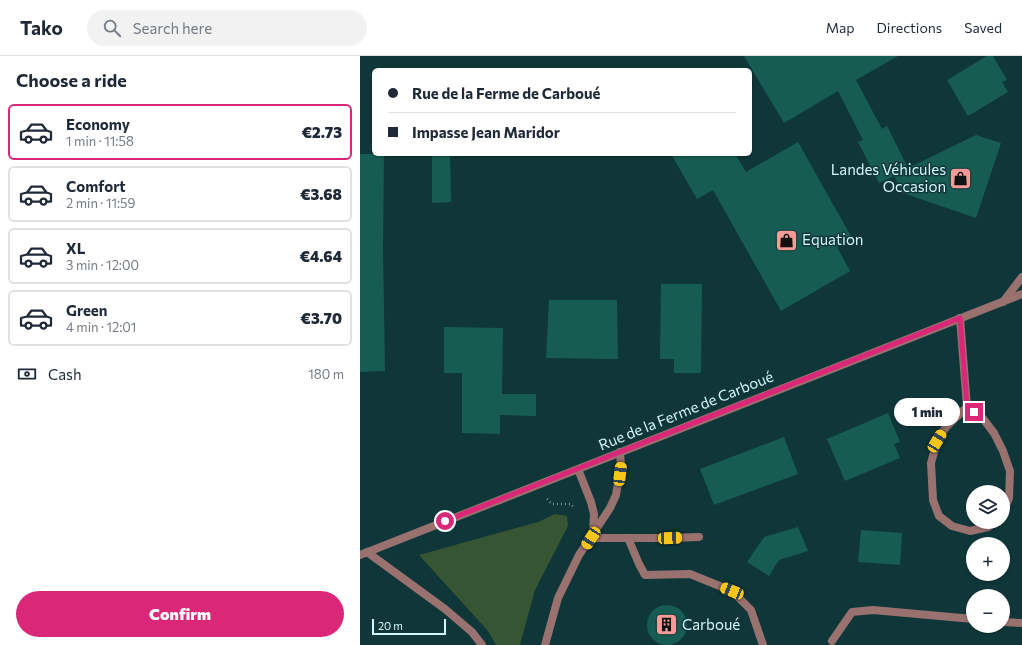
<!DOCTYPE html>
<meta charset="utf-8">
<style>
:root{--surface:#fff;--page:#f2f2f3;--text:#1f2937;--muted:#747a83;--line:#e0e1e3;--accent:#db2777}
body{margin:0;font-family:Commissioner,sans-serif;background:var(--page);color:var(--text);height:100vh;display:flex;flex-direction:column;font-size:15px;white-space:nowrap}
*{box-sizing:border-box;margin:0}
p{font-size:13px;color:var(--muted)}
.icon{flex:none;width:22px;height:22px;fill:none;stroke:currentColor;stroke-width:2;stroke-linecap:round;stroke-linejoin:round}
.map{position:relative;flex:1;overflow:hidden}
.sheet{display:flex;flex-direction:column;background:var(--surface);width:360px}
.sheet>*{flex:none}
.top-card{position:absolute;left:12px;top:12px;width:380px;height:88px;border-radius:6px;box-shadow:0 1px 3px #0004;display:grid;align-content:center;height:88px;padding:0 16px;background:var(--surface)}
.buttons{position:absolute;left:606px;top:429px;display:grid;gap:8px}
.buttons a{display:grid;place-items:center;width:44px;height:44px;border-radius:50%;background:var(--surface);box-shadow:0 1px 3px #0004;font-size:20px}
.scale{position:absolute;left:12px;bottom:10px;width:74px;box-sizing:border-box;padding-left:4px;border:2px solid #d4f7f9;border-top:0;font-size:11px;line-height:14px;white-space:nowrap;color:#d4f7f9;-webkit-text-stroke:3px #0f3639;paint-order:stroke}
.end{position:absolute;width:18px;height:18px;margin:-9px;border:5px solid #db2777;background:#fff;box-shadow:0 0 0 2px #fff}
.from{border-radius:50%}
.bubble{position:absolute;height:28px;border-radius:14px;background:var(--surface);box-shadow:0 1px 3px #0004;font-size:13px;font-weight:800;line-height:28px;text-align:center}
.car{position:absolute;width:12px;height:24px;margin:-12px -6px;border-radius:5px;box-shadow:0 0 3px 1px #0007;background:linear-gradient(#f5c518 24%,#345 0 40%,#f5c518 0 76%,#345 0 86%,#f5c518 0)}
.top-card b{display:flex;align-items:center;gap:14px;height:38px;font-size:15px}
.top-card b+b{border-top:1px solid var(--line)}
.top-card i{width:10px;height:10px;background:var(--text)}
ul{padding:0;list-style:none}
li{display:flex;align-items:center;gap:12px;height:56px;margin:0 8px 6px;padding:0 8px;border:2px solid var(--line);border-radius:6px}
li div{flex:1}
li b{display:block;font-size:15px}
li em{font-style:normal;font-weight:800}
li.current{border-color:var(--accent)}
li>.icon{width:36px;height:36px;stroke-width:1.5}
h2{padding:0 16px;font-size:18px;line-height:48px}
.pay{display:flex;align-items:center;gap:10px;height:44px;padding:0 16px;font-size:15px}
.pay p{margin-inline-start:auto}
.primary-button{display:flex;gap:8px;margin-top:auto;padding:8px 16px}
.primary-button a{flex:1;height:46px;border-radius:24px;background:var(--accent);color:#fff;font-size:16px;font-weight:800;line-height:46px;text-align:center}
header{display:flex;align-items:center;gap:24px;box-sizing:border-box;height:56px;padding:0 20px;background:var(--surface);border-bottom:1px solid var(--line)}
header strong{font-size:19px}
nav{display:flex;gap:22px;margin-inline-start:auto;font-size:14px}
.search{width:280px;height:36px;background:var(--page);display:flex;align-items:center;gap:10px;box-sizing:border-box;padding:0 14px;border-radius:22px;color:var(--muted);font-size:15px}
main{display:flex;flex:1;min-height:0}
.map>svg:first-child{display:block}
.green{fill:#365633}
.building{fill:#175c53}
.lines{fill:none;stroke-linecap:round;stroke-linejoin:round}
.path{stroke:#73989b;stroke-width:2.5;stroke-dasharray:1 3;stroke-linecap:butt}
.service{stroke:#99716f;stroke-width:8}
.minor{stroke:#99716f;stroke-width:8}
.tertiary{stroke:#99716f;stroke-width:8}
.route{stroke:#db2777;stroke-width:5}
.labels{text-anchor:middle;stroke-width:3;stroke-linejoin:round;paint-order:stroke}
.poi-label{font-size:15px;fill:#d4f7f9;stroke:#0f3639;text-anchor:start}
.street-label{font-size:15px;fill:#d4f7f9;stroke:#0f3639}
</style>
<header>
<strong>Tako</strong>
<div class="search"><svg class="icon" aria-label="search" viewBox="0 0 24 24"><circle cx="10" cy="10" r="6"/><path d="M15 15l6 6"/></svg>Search here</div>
<nav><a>Map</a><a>Directions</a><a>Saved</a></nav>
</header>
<main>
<section class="sheet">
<h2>Choose a ride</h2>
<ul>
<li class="current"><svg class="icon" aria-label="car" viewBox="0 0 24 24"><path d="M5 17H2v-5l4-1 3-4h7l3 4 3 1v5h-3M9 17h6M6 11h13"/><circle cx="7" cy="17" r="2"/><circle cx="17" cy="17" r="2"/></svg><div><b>Economy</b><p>1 min · 11:58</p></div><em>€2.73</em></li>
<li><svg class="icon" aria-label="car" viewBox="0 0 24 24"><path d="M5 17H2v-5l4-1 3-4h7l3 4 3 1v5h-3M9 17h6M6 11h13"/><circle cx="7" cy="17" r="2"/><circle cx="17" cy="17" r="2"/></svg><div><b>Comfort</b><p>2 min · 11:59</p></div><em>€3.68</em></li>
<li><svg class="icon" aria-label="car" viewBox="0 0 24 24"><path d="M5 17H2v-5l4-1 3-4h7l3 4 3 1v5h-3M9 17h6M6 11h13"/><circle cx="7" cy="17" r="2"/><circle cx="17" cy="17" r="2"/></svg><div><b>XL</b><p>3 min · 12:00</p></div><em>€4.64</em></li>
<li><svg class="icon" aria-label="car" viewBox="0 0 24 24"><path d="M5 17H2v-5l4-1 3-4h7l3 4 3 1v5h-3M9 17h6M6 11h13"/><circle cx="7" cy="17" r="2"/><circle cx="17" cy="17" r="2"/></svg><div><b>Green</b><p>4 min · 12:01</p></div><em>€3.70</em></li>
</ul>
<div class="pay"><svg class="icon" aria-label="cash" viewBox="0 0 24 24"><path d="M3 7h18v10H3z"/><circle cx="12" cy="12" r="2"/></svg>Cash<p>180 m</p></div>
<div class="primary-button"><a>Confirm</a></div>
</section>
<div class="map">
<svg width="662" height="589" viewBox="0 0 662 589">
<rect width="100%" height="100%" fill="#0f3639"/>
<path class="green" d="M 195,458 L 207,460 L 208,470 L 175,534 L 160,589 L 136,589 L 128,575 L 59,499 L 178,466 Z"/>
<path class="building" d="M 384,0 L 538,0 L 496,24 L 522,73 L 527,70 L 548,112 L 616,79 L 641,87 L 616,162 L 543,137 L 534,120 L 519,127 L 498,86 L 503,84 L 478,35 L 424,67 Z
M 627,0 L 633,0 L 647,24 L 642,26 L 648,36 L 608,60 L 587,24 Z
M 438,86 L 492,182 L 477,191 L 490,215 L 421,255 L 353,134 L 337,143 L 311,98 L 375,98 L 386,116 Z
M 0,98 L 24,98 L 23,192 L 25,315 L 0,316 Z
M 72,98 L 90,98 L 91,146 L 72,147 Z
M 301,228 L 342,228 L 341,317 L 314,317 L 314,303 L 300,303 Z
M 189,244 L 257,244 L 258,303 L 186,302 Z
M 84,271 L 143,272 L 142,338 L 176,338 L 176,360 L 140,359 L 140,378 L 102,377 L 102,317 L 84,317 Z
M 528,357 L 540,386 L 534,388 L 540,402 L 485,425 L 467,383 Z
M 424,381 L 438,418 L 354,449 L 340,413 Z
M 438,471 L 448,495 L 419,504 L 409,520 L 387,506 L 404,481 Z
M 501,474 L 542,477 L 540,509 L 498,506 Z
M287 569a20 20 0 1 1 40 0a20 20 0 1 1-40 0Z"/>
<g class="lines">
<path class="path" d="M 187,443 L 192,448 L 211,448 L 214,452"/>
<path class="service" d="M 231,482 L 310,482 L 339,481
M 268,482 L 279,508 L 285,519 L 330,518 L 372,535 L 391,554 L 403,589
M 7,496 L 85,553 L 112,576 L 122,589
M 643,566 L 662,567
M 472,585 L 492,556 L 513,554 L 613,563"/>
<path class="minor" d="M 643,246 L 662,221
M 600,262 L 607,351
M 607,351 L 586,371 L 577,385 L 571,407 L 573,444 L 579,460 L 592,470 L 610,475 L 628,471 L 635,466
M 607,351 L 621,360 L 634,377 L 643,395 L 650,415 L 649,442 L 643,457"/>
<path class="tertiary" d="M 218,413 L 231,446 L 234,458 L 233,477
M 0,499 L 662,238
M 185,589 L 198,542 L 219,499 L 250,452 L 256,439 L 261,410 L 260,396"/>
</g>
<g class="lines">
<path class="route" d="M 85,465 L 600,262 L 607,351 L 614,356"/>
</g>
<defs>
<symbol id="shop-square" viewBox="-11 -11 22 22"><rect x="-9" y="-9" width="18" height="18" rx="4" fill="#f59b98" stroke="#0f3639"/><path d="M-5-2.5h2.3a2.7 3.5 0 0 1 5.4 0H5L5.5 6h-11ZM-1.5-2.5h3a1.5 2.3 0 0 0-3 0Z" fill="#111"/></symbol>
<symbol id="building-square" viewBox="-11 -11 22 22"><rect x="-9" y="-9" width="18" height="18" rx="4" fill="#f59b98" stroke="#0f3639"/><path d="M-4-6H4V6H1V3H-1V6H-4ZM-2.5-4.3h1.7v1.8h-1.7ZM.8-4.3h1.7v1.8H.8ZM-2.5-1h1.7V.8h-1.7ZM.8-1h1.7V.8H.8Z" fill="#111"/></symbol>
</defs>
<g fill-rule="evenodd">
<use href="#shop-square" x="588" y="110" width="25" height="25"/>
<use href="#shop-square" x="414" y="172" width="25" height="25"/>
<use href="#building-square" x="294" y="556" width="25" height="25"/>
</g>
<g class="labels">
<g class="poi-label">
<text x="586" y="119" text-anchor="end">Landes Véhicules<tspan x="586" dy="17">Occasion</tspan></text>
<text x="442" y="189">Equation</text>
<text x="322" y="574">Carboué</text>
</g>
<g class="street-label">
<text transform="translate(326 355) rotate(-22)" y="5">Rue de la Ferme de Carboué</text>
</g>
</g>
</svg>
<div class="buttons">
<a><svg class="icon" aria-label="layers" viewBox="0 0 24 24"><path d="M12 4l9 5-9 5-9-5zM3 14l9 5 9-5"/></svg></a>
<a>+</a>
<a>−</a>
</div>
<div class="scale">20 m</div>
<i class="end from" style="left:85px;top:465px"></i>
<i class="end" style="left:614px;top:356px"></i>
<div class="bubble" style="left:534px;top:342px;width:66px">1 min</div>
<i class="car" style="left:577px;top:385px;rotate:31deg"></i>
<i class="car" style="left:260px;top:418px;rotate:7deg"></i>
<i class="car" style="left:231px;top:482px;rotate:213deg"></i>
<i class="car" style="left:310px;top:482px;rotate:88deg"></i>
<i class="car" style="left:372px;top:535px;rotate:292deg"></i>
<div class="top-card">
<b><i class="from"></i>Rue de la Ferme de Carboué</b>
<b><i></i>Impasse Jean Maridor</b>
</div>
</div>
</main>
